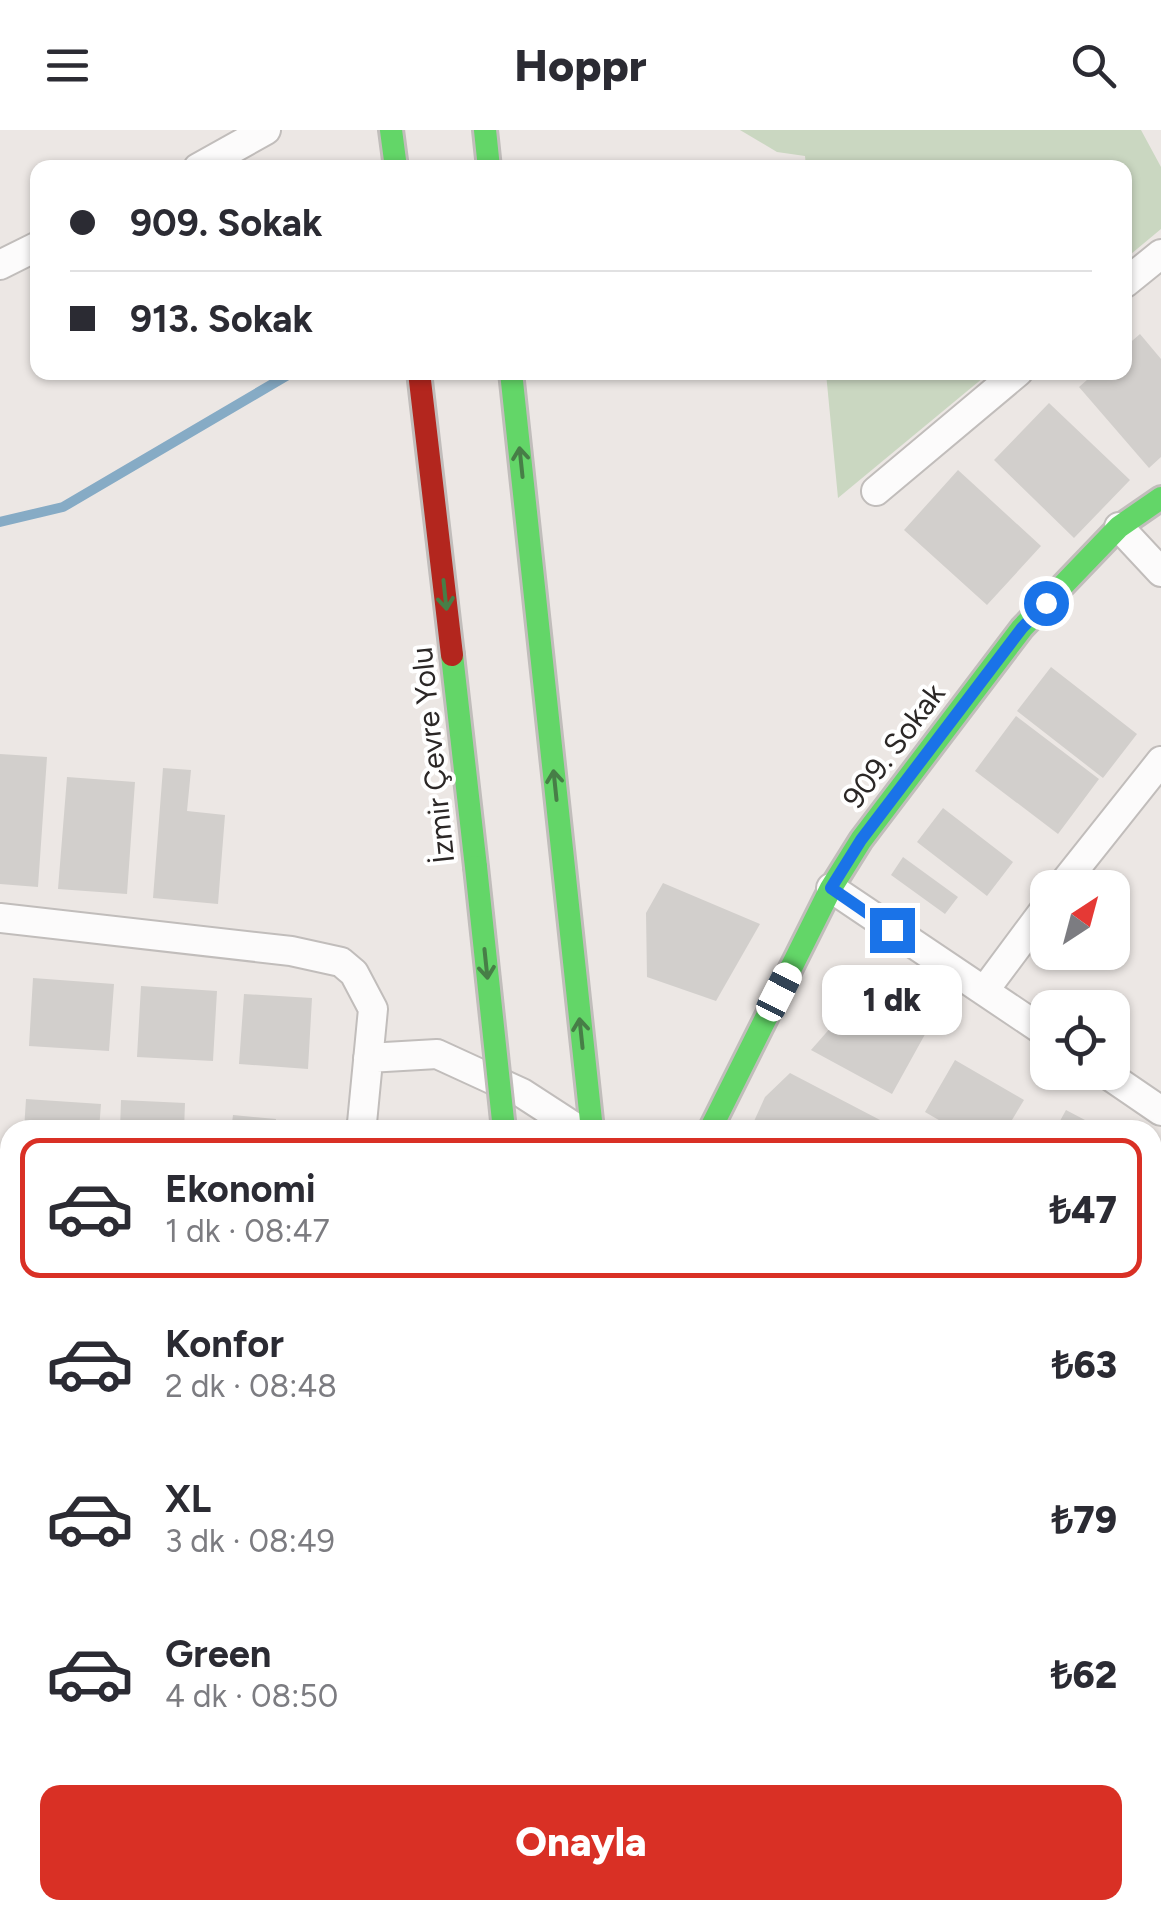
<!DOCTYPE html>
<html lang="tr">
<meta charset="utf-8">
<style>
:root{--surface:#fff;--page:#f2f2f3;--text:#2b2b33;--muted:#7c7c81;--line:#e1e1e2;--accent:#d93025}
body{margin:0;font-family:Figtree,sans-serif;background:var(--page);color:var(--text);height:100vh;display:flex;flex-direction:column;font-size:38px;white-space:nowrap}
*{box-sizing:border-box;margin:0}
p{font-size:32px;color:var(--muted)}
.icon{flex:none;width:55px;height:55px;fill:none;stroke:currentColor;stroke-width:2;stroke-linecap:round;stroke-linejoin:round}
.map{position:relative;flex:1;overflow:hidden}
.details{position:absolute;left:0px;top:990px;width:1162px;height:800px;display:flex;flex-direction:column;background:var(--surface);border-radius:30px 30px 0 0;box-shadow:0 2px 8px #0004}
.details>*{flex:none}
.hud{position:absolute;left:30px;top:30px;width:1102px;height:220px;border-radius:20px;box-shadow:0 2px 8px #0004;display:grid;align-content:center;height:220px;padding:0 40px;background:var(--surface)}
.needle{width:65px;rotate:36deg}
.tools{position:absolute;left:1030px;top:740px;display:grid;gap:20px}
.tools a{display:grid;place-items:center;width:100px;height:100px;border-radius:20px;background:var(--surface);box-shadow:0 2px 8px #0004;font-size:50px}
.end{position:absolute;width:45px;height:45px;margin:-22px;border:12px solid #1a73e8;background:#fff;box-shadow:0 0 0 5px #fff}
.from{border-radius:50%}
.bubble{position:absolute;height:70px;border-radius:20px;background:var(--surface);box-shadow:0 2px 8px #0004;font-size:32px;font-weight:800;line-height:70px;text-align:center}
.car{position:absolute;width:30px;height:60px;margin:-30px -15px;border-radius:12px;box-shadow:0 0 8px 2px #0007;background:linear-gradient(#fff 24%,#345 0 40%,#fff 0 76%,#345 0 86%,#fff 0)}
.hud b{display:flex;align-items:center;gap:35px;height:95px;font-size:38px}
.hud b+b{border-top:2px solid var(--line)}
.hud i{width:25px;height:25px;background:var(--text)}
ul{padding:18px 0 0;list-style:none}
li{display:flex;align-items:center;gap:30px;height:140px;margin:0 20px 15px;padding:0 20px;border:5px solid transparent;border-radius:20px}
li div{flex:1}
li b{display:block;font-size:38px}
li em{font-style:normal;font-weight:800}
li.active{border-color:var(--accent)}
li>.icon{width:90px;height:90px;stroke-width:1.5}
.button{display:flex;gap:20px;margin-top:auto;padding:20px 40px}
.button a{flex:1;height:115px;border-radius:20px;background:var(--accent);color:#fff;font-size:40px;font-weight:800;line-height:115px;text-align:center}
header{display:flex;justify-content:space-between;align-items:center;height:130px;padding:0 40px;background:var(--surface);font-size:45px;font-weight:800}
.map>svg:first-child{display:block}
.green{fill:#cad7c1}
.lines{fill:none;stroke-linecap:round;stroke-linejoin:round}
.stream{stroke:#86abc5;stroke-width:10}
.building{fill:#d2cfcc}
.street-casing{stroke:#c1bdbb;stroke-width:32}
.fast-casing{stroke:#c1bdbb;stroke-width:28}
.jam-casing{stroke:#c1bdbb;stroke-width:28}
.street{stroke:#fcfbfb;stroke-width:28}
.fast{stroke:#63d668;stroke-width:22}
.jam{stroke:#b3261e;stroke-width:22}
.fast-bridge-casing{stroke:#c1bdbb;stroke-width:28;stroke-linecap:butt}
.fast-bridge{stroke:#63d668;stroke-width:22}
.oneway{stroke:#477e47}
.route{stroke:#1a73e8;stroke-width:12}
.labels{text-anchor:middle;stroke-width:8;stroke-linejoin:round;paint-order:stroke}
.street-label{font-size:30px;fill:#2b2726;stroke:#fff}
</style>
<header><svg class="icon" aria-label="menu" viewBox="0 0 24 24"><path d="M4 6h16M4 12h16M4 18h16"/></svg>Hoppr<svg class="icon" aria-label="search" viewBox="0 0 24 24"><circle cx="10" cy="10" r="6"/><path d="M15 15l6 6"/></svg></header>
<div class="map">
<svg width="1161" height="1790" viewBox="0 0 1161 1790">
<rect width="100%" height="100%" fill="#ece7e4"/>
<path class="green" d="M 740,0 L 1141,0 L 1161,37 L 1161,99 L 1125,129 L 1125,38 L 806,37 L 805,26 L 777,22 Z
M 826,243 L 826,242 L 989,243 L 838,368 Z"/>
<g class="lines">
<path class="stream" d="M 0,392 L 63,377 L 293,242"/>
</g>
<path class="building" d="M 1140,204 L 1161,229 L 1161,327 L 1149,338 L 1079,257 L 1096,242 L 1125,242 L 1125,217 Z
M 1049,273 L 1130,350 L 1074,408 L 994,330 Z
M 958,340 L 1041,416 L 987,475 L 904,400 Z
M 1051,537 L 1137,604 L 1103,648 L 1017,581 Z
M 1016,586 L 1099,649 L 1058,704 L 975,641 Z
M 0,624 L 47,627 L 38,757 L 0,754 Z
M 163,638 L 191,640 L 187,681 L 225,685 L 218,774 L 153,768 Z
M 67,647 L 135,652 L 127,764 L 58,759 Z
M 943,678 L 1013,732 L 987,766 L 917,712 Z
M 903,727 L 958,767 L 945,784 L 891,745 Z
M 663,753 L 760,794 L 716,871 L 647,847 L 646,783 Z
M 882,839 L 939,879 L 892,964 L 811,920 Z
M 33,848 L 114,854 L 109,921 L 29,916 Z
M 141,856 L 217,861 L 213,931 L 137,927 Z
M 244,864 L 312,868 L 308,939 L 239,934 Z
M 955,930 L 1024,970 L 1006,1000 L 956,1000 L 925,982 Z
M 790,943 L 882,991 L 877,1000 L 750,1000 L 765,967 Z
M 26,969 L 101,974 L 99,1000 L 24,1000 Z
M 121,970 L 185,973 L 184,1000 L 120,1000 Z
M 1066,980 L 1104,1000 L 1055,1000 Z
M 233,985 L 276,989 L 275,1000 L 218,1000 L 219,991 L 232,993 Z
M 1161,1067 L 1161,1153 L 1152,1149 L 1152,1083 Z
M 0,1204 L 10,1205 L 10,1268 L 0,1267 Z
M 1161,1531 L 1161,1601 L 1152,1589 L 1152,1537 Z
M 0,1579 L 10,1580 L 10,1620 L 0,1618 Z
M 1152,1659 L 1161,1668 L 1161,1700 L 1152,1705 Z
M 0,1702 L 10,1703 L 10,1775 L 0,1774 Z
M 1161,1747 L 1161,1790 L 1125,1790 L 1116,1780 L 1152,1780 L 1152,1752 Z
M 315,1780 L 428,1780 L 427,1790 L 313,1790 Z
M 821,1780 L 875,1780 L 868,1790 L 816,1790 Z
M 902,1780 L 991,1780 L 1005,1790 L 895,1790 Z"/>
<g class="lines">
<defs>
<path id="street" d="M 198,38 L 266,0
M 0,135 L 38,116
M 1125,153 L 1161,124
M 876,361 L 1018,242
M 1119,397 L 1161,442
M 831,758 L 1048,904
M 1060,758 L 1161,631
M 0,788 L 291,821 L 341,832 L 354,843 L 373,879 L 362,993 L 359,1000
M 984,861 L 1048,775
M 368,928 L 437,924 L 522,963 L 579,1000
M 1104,942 L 1161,981
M 1152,1269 L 1161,1261
M 0,1503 L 10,1504
M 1054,1780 L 1069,1790"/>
<path id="fast" d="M 391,0 L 396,38
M 485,0 L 489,38
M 511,242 L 592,1000
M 452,525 L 476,737
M 710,1000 L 831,758 L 861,710 L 1022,498 L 1119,397 L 1161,368
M 0,1085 L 10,1086
M 0,1127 L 10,1128
M 1152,1361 L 1161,1368
M 1152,1404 L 1161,1411
M 588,1780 L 589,1790
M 246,1790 L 247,1780"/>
<path id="jam" d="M 419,242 L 452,525
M 675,1780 L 676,1790"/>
</defs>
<use href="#street" class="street-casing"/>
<use href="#fast" class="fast-casing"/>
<use href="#jam" class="jam-casing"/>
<use href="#street" class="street"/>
<use href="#fast" class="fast"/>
<use href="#jam" class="jam"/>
<defs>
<path id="fast-bridge" d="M 476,737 L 504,1000"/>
</defs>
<use href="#fast-bridge" class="fast-bridge-casing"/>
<use href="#fast-bridge" class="fast-bridge"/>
</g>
<defs><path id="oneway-shaft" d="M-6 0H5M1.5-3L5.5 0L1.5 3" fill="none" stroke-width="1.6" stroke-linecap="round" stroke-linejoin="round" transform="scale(2.5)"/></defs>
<g class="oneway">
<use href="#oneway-shaft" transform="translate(521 332) rotate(-96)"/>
<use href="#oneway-shaft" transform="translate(445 465) rotate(84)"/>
<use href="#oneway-shaft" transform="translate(555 655) rotate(-96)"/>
<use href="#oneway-shaft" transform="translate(486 834) rotate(84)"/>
<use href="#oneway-shaft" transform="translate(581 903) rotate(-96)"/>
</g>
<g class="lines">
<path class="route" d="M 892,800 L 831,758 L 861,710 L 1022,498 L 1046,473"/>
</g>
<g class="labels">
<g class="street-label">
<text transform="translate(894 616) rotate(-53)" y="10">909. Sokak</text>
<text transform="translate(433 625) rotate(-96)" y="10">İzmir Çevre Yolu</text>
</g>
</g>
</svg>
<div class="tools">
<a><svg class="needle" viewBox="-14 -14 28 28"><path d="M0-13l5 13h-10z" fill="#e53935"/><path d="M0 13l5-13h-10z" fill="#7c7c81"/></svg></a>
<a><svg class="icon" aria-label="locate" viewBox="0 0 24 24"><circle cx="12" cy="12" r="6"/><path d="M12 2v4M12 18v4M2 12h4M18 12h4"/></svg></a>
</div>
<i class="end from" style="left:1046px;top:473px"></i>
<i class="end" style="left:892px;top:800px"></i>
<div class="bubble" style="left:822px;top:835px;width:140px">1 dk</div>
<i class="car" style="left:779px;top:862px;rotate:27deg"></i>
<div class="hud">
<b><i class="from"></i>909. Sokak</b>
<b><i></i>913. Sokak</b>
</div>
<section class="details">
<ul>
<li class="active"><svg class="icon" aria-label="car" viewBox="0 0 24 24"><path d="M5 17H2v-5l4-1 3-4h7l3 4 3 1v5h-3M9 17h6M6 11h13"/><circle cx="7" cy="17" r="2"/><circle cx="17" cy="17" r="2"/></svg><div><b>Ekonomi</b><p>1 dk · 08:47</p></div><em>₺47</em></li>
<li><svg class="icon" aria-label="car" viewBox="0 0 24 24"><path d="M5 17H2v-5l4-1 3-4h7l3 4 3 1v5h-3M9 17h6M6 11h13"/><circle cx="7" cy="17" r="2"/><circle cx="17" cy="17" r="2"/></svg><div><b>Konfor</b><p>2 dk · 08:48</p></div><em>₺63</em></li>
<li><svg class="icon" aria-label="car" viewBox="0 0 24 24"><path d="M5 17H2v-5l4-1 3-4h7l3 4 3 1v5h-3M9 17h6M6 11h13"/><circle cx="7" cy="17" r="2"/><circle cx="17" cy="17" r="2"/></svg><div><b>XL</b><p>3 dk · 08:49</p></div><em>₺79</em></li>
<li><svg class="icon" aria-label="car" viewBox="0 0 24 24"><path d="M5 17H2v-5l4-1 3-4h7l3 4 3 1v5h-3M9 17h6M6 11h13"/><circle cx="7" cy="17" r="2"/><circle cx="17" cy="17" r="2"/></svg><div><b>Green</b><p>4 dk · 08:50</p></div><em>₺62</em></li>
</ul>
<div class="button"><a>Onayla</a></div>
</section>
</div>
